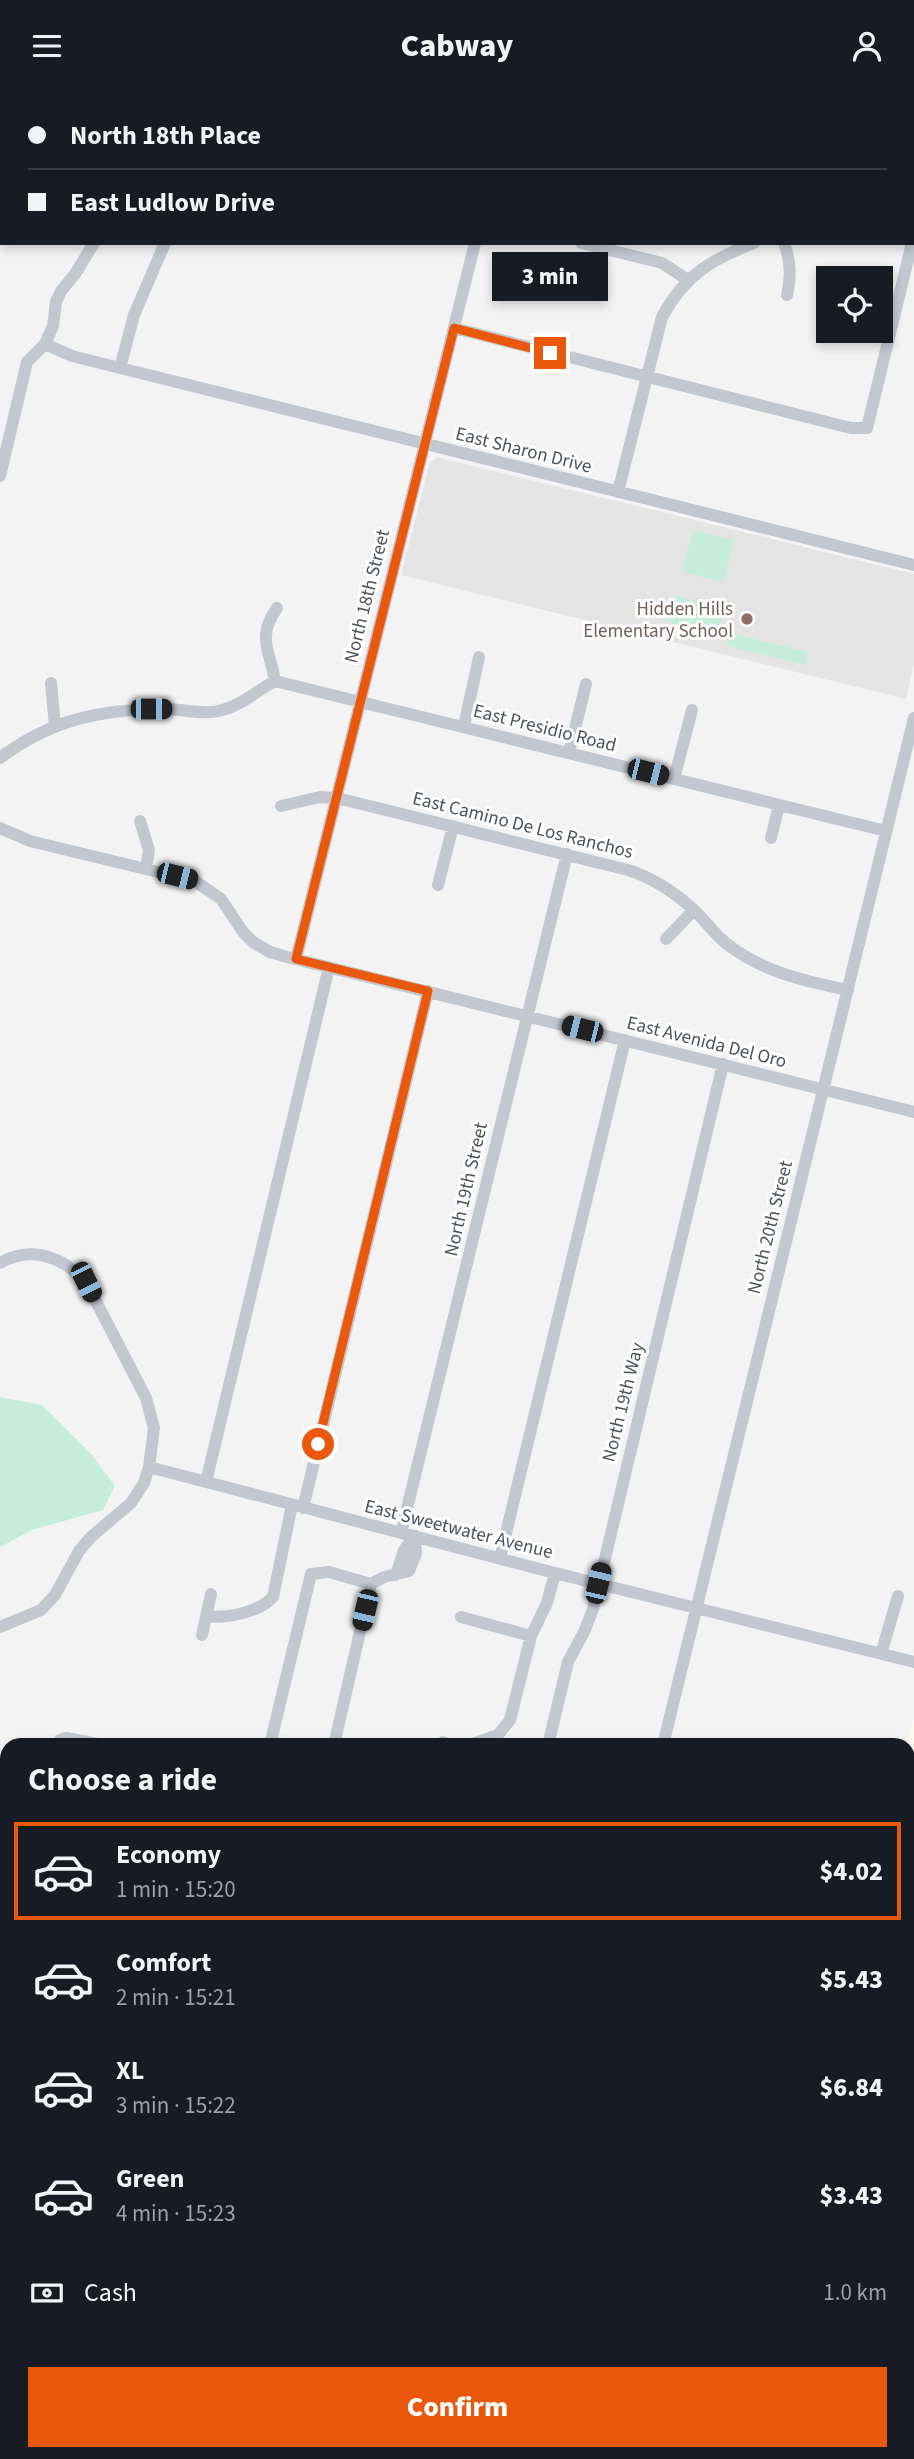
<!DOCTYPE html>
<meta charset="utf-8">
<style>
:root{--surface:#171b24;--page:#20242c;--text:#f1f3f6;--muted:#9ea1a6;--line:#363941;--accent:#ea580c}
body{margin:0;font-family:"Source Sans 3",sans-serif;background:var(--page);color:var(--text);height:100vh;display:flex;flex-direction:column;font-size:26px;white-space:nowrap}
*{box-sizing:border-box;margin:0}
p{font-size:23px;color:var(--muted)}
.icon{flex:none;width:38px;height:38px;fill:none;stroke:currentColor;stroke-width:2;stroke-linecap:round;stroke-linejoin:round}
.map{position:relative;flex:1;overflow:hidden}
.details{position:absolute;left:0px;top:1647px;width:915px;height:723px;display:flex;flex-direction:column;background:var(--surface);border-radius:21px 21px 0 0;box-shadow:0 4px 10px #0003}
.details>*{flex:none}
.top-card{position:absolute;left:0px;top:0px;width:915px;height:154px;box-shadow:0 4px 10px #0003;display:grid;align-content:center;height:154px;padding:0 28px;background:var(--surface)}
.tools{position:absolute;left:816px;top:175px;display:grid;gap:14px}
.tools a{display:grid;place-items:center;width:77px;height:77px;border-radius:0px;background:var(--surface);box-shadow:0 4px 10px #0003;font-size:35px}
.end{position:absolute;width:32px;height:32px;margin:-16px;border:9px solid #ea580c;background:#fff;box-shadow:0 0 0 4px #fff}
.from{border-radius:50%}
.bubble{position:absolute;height:49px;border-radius:0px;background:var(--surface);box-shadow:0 4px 10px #0003;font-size:23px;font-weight:800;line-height:49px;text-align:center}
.car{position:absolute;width:21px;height:42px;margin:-21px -10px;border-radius:9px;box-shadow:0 0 5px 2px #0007;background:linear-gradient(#222 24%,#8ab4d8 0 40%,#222 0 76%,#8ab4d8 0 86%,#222 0)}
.top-card b{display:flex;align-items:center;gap:24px;height:66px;font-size:26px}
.top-card b+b{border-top:2px solid var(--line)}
.top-card i{width:18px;height:18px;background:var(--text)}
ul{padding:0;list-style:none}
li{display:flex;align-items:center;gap:21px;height:98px;margin:0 14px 10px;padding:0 14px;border:4px solid transparent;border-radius:0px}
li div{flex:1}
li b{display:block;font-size:26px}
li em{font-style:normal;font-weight:800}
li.current{border-color:var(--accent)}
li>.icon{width:63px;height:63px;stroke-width:1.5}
h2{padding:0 28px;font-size:32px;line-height:84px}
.pay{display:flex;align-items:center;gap:18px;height:77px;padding:0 28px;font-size:26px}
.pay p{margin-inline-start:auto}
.cta{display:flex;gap:14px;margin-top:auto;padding:14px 28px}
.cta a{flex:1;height:80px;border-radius:0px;background:var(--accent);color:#fff;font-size:28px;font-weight:800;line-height:80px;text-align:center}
header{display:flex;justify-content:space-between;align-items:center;height:91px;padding:0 28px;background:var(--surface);font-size:32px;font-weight:800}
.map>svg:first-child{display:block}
.commercial{fill:#fcfaf0}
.education{fill:#e5e4e4}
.green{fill:#c6eddc}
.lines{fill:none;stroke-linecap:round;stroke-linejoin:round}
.minor{stroke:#c2c7d0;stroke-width:12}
.major{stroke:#b5bdce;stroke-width:14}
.route{stroke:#ea580c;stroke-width:9}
.education-dot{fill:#8d6e63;stroke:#fff;stroke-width:2.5}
.labels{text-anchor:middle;stroke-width:6;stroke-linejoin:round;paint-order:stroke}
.street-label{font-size:19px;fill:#4c525f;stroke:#fff}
.education-label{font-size:19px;fill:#785e54;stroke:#fff;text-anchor:end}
</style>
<header><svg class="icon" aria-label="menu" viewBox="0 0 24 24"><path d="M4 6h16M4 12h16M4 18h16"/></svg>Cabway<svg class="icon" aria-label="person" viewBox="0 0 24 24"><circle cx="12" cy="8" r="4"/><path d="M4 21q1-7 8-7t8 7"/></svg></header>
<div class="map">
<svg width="914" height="2368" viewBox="0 0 914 2368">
<rect width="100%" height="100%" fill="#f4f3f3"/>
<path class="commercial" d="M 914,1628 L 914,1702 L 908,1700 L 908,1654 L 905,1654 Z
M 914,1903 L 914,2131 L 908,2148 L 908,1920 Z
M 908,2329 L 914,2334 L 914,2368 L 753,2368 L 754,2362 L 908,2362 Z
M 491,2362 L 715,2362 L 715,2363 L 713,2368 L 489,2368 Z"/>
<path class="education" d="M 437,366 L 914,483 L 914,572 L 906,608 L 401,484 L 430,371 Z"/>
<path class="green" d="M 693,439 L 734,449 L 724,491 L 682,481 Z
M 673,504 L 724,517 L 717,546 L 676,535 L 667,530 Z
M 730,542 L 808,561 L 805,574 L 727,555 Z
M 0,1306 L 42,1314 L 92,1364 L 115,1395 L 103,1419 L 32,1439 L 0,1456 Z"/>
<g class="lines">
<path class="minor" d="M 400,0 L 406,2
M 212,2 L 212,0
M 429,2 L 429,0
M 509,2 L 510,0
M 914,129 L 914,131
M 581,152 L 662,172 L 688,189
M 784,152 C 791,171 791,185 787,204
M 454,237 L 851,337 L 867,337 L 912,152
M 45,253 L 72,265 L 120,277 L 914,474
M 120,277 L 134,224 L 165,152
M 0,385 L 27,271 L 45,253 L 53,235 L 56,211 L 61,200 L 75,183 L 94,152
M 618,401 L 662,226 C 685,184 710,169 754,152
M 275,590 L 886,740
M 275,590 C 270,559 256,547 277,517
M 51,592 L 55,635
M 464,635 L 479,566
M 569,662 L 586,593
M 0,667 C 52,628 102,618 166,618 C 184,618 201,624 219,620 C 241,615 256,600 275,590
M 674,688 L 692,619
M 281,715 L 320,706 L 337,707 L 628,779 C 653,787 674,801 693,818 C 705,829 714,843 727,853 C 763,881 804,890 848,899
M 140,730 L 149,759 L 146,778
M 0,737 L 30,750 L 195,790 L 221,808 L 243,841 L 253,851 L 270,861 L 287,866 L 914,1021
M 771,747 L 779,714
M 438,794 L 453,735
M 666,848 L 694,819
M 296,868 L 475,152
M 0,1172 C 32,1154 63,1166 86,1191 L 146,1307 L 154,1337 L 149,1376 L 144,1392 L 131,1412 L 91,1446 L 79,1460 L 55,1504 L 41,1519 L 0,1536
M 149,1376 L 555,1482 L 914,1571
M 206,1391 L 329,876
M 303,1417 L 428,900
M 401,1442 L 567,763
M 500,1467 L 625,949
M 396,1484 L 404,1459 L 415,1445
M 206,1525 C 226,1528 260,1521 273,1506 L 292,1414
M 461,1526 L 531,1545
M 202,1544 L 211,1503
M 881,1563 L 898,1505
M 60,1649 L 66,1647 L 103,1654
M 443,1651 L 449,1654
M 270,1654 L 311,1483 L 329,1481 L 371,1493
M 334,1654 L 371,1493 L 384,1486 L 409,1480 L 416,1462 L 415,1445
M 470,1654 L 498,1644 L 510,1629 L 531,1545 L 547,1512 L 555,1482
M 548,1654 L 568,1571 L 585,1539 L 593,1518 L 723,973
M 663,1654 L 914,627
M 0,1899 L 7,1901
M 908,2129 L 914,2131
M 0,2187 L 7,2157
M 908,2246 L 914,2250
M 908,2260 L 914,2264
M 201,2368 L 203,2362"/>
<path class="major" d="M 908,1875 L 914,1859
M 0,2245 L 7,2251
M 0,2272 L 7,2277
M 127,2362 L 135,2368
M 162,2362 L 170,2368
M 734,2368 L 736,2362"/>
</g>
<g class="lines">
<path class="route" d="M 318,1353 L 428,900 L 296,868 L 454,237 L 550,262"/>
</g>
<circle class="education-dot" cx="747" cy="528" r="7"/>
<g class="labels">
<g class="street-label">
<text transform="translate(524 358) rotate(14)" y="7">East Sharon Drive</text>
<text transform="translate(366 505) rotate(-76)" y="7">North 18th Street</text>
<text transform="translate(545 636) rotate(14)" y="7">East Presidio Road</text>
<text transform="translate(523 733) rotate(14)" y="7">East Camino De Los Ranchos</text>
<text transform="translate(707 950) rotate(14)" y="7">East Avenida Del Oro</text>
<text transform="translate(465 1098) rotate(-77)" y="7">North 19th Street</text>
<text transform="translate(769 1136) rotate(-76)" y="7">North 20th Street</text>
<text transform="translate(622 1311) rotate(-76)" y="7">North 19th Way</text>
<text transform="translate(459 1437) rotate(14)" y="7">East Sweetwater Avenue</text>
</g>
<g class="education-label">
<text x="733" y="524">Hidden Hills<tspan x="733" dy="22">Elementary School</tspan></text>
</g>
</g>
</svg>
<div class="tools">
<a><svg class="icon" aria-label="locate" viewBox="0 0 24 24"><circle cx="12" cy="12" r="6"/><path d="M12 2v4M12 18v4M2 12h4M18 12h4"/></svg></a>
</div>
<i class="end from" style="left:318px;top:1353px"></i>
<i class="end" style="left:550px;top:262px"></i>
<div class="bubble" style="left:492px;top:161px;width:116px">3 min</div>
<i class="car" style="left:151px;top:618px;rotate:90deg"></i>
<i class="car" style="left:648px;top:681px;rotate:104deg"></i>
<i class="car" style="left:177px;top:785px;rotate:104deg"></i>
<i class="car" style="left:582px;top:938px;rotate:284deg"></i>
<i class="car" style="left:86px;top:1191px;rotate:154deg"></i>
<i class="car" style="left:598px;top:1492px;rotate:13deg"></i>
<i class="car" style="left:365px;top:1519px;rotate:193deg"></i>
<div class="top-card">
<b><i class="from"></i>North 18th Place</b>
<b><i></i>East Ludlow Drive</b>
</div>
<section class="details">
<h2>Choose a ride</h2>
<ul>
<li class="current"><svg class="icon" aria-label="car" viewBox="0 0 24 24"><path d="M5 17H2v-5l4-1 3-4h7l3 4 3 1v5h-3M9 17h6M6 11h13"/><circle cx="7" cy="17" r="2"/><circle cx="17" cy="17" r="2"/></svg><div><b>Economy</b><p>1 min · 15:20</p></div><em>$4.02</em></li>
<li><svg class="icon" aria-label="car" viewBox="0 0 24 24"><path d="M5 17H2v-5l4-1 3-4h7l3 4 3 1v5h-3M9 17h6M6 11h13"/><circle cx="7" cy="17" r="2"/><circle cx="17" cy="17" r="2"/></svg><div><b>Comfort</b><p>2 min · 15:21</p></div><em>$5.43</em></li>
<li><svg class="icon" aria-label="car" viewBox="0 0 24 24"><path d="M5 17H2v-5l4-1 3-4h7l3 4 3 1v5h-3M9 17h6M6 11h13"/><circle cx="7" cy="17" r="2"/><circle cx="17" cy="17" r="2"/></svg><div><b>XL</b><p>3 min · 15:22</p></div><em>$6.84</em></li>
<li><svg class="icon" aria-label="car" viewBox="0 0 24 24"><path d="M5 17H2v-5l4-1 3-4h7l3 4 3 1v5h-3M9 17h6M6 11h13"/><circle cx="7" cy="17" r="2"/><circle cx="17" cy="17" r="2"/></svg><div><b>Green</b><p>4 min · 15:23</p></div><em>$3.43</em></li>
</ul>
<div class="pay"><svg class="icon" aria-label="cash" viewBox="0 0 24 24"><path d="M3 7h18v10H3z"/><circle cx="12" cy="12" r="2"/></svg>Cash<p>1.0 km</p></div>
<div class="cta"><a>Confirm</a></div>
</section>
</div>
